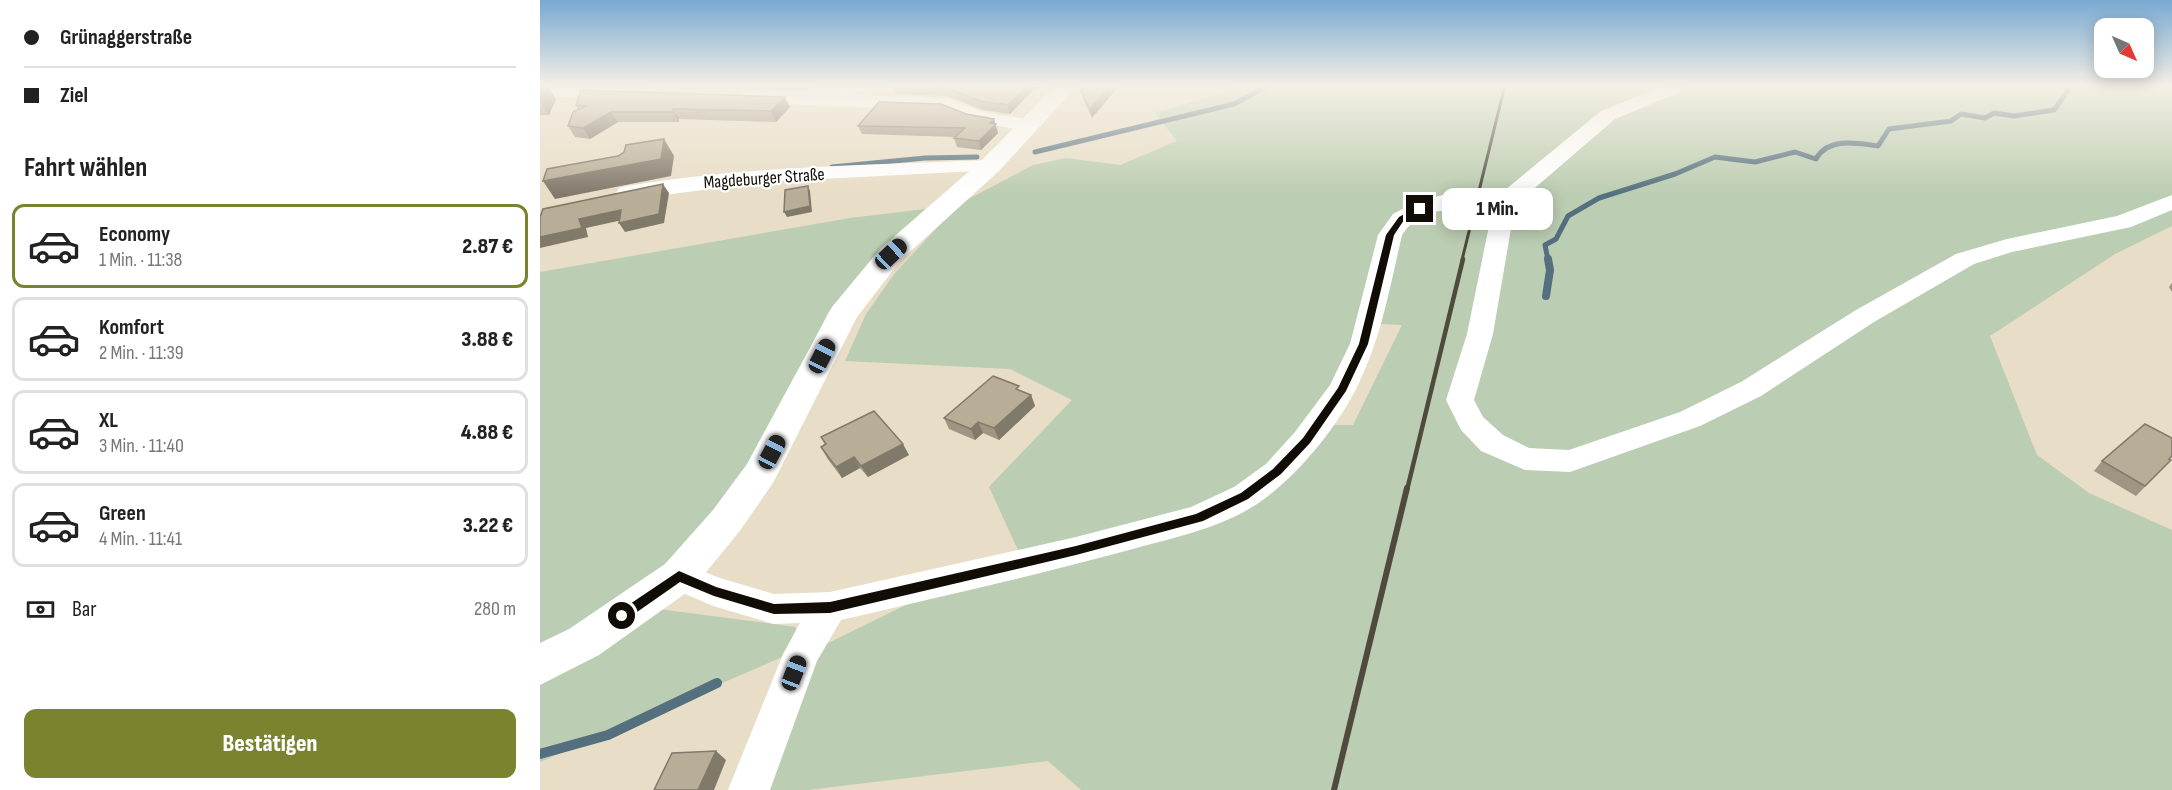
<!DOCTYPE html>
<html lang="de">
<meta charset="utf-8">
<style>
:root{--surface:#fff;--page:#f6f6f6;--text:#222;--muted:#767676;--line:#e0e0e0;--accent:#7b832e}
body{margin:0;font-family:"Sofia Sans Condensed",sans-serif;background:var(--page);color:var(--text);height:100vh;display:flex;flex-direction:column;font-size:22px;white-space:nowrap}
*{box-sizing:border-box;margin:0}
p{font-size:20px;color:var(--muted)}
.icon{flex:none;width:33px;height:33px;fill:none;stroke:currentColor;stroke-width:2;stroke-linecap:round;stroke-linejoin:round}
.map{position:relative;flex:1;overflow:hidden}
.drawer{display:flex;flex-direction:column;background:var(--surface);width:540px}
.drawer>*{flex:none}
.top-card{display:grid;align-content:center;height:132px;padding:0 24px;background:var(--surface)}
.needle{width:39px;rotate:135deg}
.fabs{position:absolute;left:1554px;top:18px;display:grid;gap:12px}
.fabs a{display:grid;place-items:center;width:60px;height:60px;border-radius:12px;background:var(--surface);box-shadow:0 3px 15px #0003;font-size:30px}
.end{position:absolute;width:27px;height:27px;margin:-14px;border:8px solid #110d06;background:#fff;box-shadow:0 0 0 3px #fff}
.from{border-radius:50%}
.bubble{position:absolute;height:42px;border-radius:12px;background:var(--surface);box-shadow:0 3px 15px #0003;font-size:20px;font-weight:800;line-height:42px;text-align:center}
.car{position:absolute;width:18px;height:36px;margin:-18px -9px;border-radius:8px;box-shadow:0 0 4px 2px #0007;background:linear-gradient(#222 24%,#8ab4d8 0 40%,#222 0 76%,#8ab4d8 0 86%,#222 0)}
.top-card b{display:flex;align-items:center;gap:21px;height:57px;font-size:22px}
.top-card b+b{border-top:2px solid var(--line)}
.top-card i{width:15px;height:15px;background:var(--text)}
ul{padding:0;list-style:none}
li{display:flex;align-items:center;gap:18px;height:84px;margin:0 12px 9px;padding:0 12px;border:3px solid var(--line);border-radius:12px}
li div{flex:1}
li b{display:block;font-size:22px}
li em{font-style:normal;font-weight:800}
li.selected{border-color:var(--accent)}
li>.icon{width:54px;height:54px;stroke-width:1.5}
h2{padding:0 24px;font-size:27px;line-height:72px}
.pay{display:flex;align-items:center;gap:15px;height:66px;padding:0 24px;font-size:22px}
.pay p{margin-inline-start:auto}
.primary-button{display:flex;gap:12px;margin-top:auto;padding:12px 24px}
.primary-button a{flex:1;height:69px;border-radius:12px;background:var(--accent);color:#fff;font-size:24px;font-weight:800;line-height:69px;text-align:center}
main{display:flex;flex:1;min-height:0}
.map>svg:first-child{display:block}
.green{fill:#bbcdb2;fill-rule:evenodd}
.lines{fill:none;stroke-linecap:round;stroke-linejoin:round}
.stream-far2{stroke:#546f7d;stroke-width:5}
.stream-far1{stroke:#546f7d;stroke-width:8}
.stream{stroke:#546f7d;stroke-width:10}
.minor{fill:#fff;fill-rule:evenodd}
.tertiary{fill:#fff;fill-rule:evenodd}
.rail-far2{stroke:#50493e;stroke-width:3}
.rail-far1{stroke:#50493e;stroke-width:4.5}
.rail{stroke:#50493e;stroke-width:6}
.wall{fill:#9e9582}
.shaded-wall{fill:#81796a}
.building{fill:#b8ad97;stroke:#81796a;stroke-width:1.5}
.route{fill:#110d06}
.labels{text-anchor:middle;stroke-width:4.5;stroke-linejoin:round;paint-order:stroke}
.far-street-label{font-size:18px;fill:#110d06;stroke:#fff}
</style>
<main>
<section class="drawer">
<div class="top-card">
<b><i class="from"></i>Grünaggerstraße</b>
<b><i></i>Ziel</b>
</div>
<h2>Fahrt wählen</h2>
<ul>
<li class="selected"><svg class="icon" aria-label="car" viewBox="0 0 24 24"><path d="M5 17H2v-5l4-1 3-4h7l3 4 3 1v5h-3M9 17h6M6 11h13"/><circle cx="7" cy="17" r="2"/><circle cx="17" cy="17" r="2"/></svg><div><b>Economy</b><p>1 Min. · 11:38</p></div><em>2.87 €</em></li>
<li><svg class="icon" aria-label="car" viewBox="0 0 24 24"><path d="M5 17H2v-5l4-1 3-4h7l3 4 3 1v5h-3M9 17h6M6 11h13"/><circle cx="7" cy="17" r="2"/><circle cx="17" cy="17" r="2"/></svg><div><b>Komfort</b><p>2 Min. · 11:39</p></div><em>3.88 €</em></li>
<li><svg class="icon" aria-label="car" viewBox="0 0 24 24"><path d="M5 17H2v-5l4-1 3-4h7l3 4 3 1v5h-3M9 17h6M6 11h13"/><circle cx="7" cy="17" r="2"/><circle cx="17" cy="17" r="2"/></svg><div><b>XL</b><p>3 Min. · 11:40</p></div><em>4.88 €</em></li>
<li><svg class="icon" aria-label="car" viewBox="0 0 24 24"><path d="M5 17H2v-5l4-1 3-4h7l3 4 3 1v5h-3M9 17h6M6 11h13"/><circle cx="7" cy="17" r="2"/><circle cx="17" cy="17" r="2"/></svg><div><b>Green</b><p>4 Min. · 11:41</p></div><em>3.22 €</em></li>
</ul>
<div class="pay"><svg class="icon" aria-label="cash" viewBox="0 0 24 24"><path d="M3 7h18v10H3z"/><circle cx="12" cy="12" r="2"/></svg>Bar<p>280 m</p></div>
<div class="primary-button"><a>Bestätigen</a></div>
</section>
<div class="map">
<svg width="1632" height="790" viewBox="0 0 1632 790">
<rect width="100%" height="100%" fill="#e8ddc6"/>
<path class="green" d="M 703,85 L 1632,85 L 1632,226 L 1575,254 L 1450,336 L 1497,455 L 1549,493 L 1632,530 L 1632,790 L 541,790 L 508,761 L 268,790 L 216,790 L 276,649 L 478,550 L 449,487 L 532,400 L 470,369 L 305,361 L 326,314 L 355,273 L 419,204 L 493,165 L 526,158 L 580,165 L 637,141 L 615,113 L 699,88 ZM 819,323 L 862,325 L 813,425 L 764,425 L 791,385 Z
M 385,209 L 330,261 L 289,311 L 227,435 L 170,526 L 80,603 L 0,647 L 0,272 L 310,218 Z
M 118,609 L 256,627 L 256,651 L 0,762 L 0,680 Z"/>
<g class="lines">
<path class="stream-far2" d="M 495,152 L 694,104 L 729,85
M 292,167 L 385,158 L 437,157
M 1008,260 L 1005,245 L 1016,239 L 1028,216 L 1059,198 L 1135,174 L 1175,157 L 1215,162 L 1255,152 L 1276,159 C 1288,137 1317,143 1338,146 L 1349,129 L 1411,121 L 1421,114 L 1445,118 L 1454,113 L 1474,116 L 1514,110 L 1532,85"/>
<path class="stream-far1" d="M 1006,296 L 1010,270 L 1008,259"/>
<path class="stream" d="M 0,754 L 68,735 L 177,683"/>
<path class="minor" d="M 0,85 L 79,88 L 88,94 L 79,100 L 0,96 Z
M 306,85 L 330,85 L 313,95 L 407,98 L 442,112 L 487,119 L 497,125 L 487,131 L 430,121 L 404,110 L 206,103 L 197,97 L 206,91 L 287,92 Z
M 1126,85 L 1150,85 L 1147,89 L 1075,119 L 982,199 L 974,211 L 953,334 L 934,400 L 943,417 L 963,435 L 989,448 L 1029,450 L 1140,412 L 1201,382 L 1316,310 L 1416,254 L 1467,239 L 1577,216 L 1632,195 L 1632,210 L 1591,227 L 1472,252 L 1434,264 L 1334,322 L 1221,396 L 1160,426 L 1030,472 L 985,470 L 941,451 L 921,430 L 906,400 L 927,334 L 951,216 C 917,211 884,201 862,235 C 850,287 841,339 817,387 C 796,429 756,478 717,504 C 679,529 632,538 589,550 C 494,576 398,597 301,620 L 277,661 L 230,790 L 188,790 L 243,654 L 260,623 L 234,624 L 173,606 L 127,586 L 122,576 L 127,566 L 139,562 L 180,578 L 234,594 L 290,592 L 536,537 L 651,507 L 694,487 L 726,464 L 755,432 L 790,385 L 810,344 L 838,235 L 853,214 L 872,204 L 902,195 L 957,203 L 965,190 L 1061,111 Z
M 450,160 L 457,162 L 461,166 L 457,170 L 223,182 L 87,200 L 79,198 L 76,193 L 79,188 L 87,186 C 207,166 328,165 450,160 Z"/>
<path class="tertiary" d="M 516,85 L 538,85 L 459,171 L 361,260 L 317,317 L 233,483 L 199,532 L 153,588 L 59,655 L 0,685 L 0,643 L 29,629 L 125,564 L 173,510 L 207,464 L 292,307 L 341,248 L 441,161 Z"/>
<path class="rail-far2" d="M 922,260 L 965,85"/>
<path class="rail-far1" d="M 867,490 L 923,259"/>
<path class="rail" d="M 794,790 L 867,488"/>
</g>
<path class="wall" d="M 0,85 L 16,99 L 9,115 L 0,115 Z
M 68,85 L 271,85 L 266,90 Z
M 353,85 L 492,91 L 470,114 L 443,110 L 407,96 L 356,94 L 353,86 Z
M 546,85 L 552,118 L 543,99 L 541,91 Z
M 36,105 L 250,107 L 236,122 L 139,119 L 139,122 L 78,122 L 50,139 L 35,137 L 28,126 L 38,110 Z
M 426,114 L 454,119 L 458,133 L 441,150 L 417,147 L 414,138 L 416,137 L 322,134 L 318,126 Z
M 1632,283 L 1632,292 L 1629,287 Z
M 481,391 L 491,395 L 495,406 L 459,440 L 443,433 L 435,440 L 409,429 L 404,418 Z
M 281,437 L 369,455 L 328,477 L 320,468 L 302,478 L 287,458 L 281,447 L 285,444 Z
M 1629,459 L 1631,460 L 1596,496 L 1554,471 L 1562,461 Z"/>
<path class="shaded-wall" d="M 3,85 L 7,85 L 16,99 L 9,115 L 0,101 L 0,91 Z
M 264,85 L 271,85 L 266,90 Z
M 489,85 L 506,85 L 492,91 L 470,114 L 468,105 Z
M 571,85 L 580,85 L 552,118 L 550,109 Z
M 245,97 L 250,107 L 236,122 L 231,111 Z
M 133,109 L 139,119 L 139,122 L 133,112 Z
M 71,112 L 78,122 L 50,139 L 43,128 Z
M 454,119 L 458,133 L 441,150 L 439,141 L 450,123 Z
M 124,139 L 134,156 L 131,176 L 15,199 L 3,181 L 121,159 Z
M 123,184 L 129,193 L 124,223 L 85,232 L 79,223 Z
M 268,186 L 270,191 L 272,212 L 247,217 L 244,212 Z
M 81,210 L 87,219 L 46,228 L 48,237 L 0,248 L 0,237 L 39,219 Z
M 491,395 L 495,406 L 459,440 L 454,428 Z
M 438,422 L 443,433 L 435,440 L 431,429 Z
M 363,444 L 369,455 L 328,477 L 321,466 Z
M 314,457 L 320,468 L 302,478 L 296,467 Z
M 176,751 L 186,760 L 174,790 L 158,790 Z"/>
<path class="building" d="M 353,85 L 489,85 L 468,105 L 440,101 L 404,87 L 353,86 Z
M 546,85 L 571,85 L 550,109 L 541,91 Z
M 41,90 L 245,97 L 231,111 L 133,109 L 133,112 L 71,112 L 43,128 L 28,126 L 33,112 L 46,106 L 36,105 Z
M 339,102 L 401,104 L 426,114 L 454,119 L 450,123 L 456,124 L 439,141 L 414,138 L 425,128 L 318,126 Z
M 124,139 L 121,159 L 3,181 L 7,169 L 78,156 L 84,152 L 86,145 Z
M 123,184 L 119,214 L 79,223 L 81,210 L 39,219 L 42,228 L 0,237 L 0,217 L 3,209 Z
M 268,186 L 270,206 L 244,212 L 245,190 Z
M 453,376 L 479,386 L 476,389 L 491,395 L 454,428 L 438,422 L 431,429 L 404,418 Z
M 334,411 L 363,444 L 321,466 L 314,457 L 296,467 L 281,447 L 286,444 L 281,437 Z
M 1605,424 L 1632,438 L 1632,456 L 1629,459 L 1631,460 L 1605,486 L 1562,461 Z
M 176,751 L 158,790 L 114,790 L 132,753 Z"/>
<linearGradient id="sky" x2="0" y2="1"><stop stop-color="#78a9d2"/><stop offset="0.44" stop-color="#f5f0e5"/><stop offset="1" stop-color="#f5f0e5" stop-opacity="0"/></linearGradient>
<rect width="1632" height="195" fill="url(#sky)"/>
<path class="route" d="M 877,207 L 884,209 L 864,220 L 854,235 L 828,344 L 806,391 L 770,443 L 741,474 L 708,499 L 663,521 L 536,555 L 290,613 L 234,614 L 174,596 L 140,582 L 87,619 L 78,619 L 78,612 L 139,571 L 176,587 L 234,604 L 290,602 L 536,546 L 656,514 L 701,493 L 733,469 L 763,438 L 798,388 L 819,344 L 846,235 L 859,217 Z"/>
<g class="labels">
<g class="far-street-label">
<text transform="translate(224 178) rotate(-4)" y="6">Magdeburger Straße</text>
</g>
</g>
</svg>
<div class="fabs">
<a><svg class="needle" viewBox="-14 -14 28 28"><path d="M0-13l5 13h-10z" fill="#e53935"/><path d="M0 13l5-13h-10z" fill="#767676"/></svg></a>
</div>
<i class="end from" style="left:82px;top:616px"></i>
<i class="end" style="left:880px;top:209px"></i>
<div class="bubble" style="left:902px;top:188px;width:111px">1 Min.</div>
<i class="car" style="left:351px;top:254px;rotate:47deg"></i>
<i class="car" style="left:282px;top:356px;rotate:27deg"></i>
<i class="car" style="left:232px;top:452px;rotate:28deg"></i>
<i class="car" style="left:254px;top:673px;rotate:21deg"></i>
</div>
</main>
